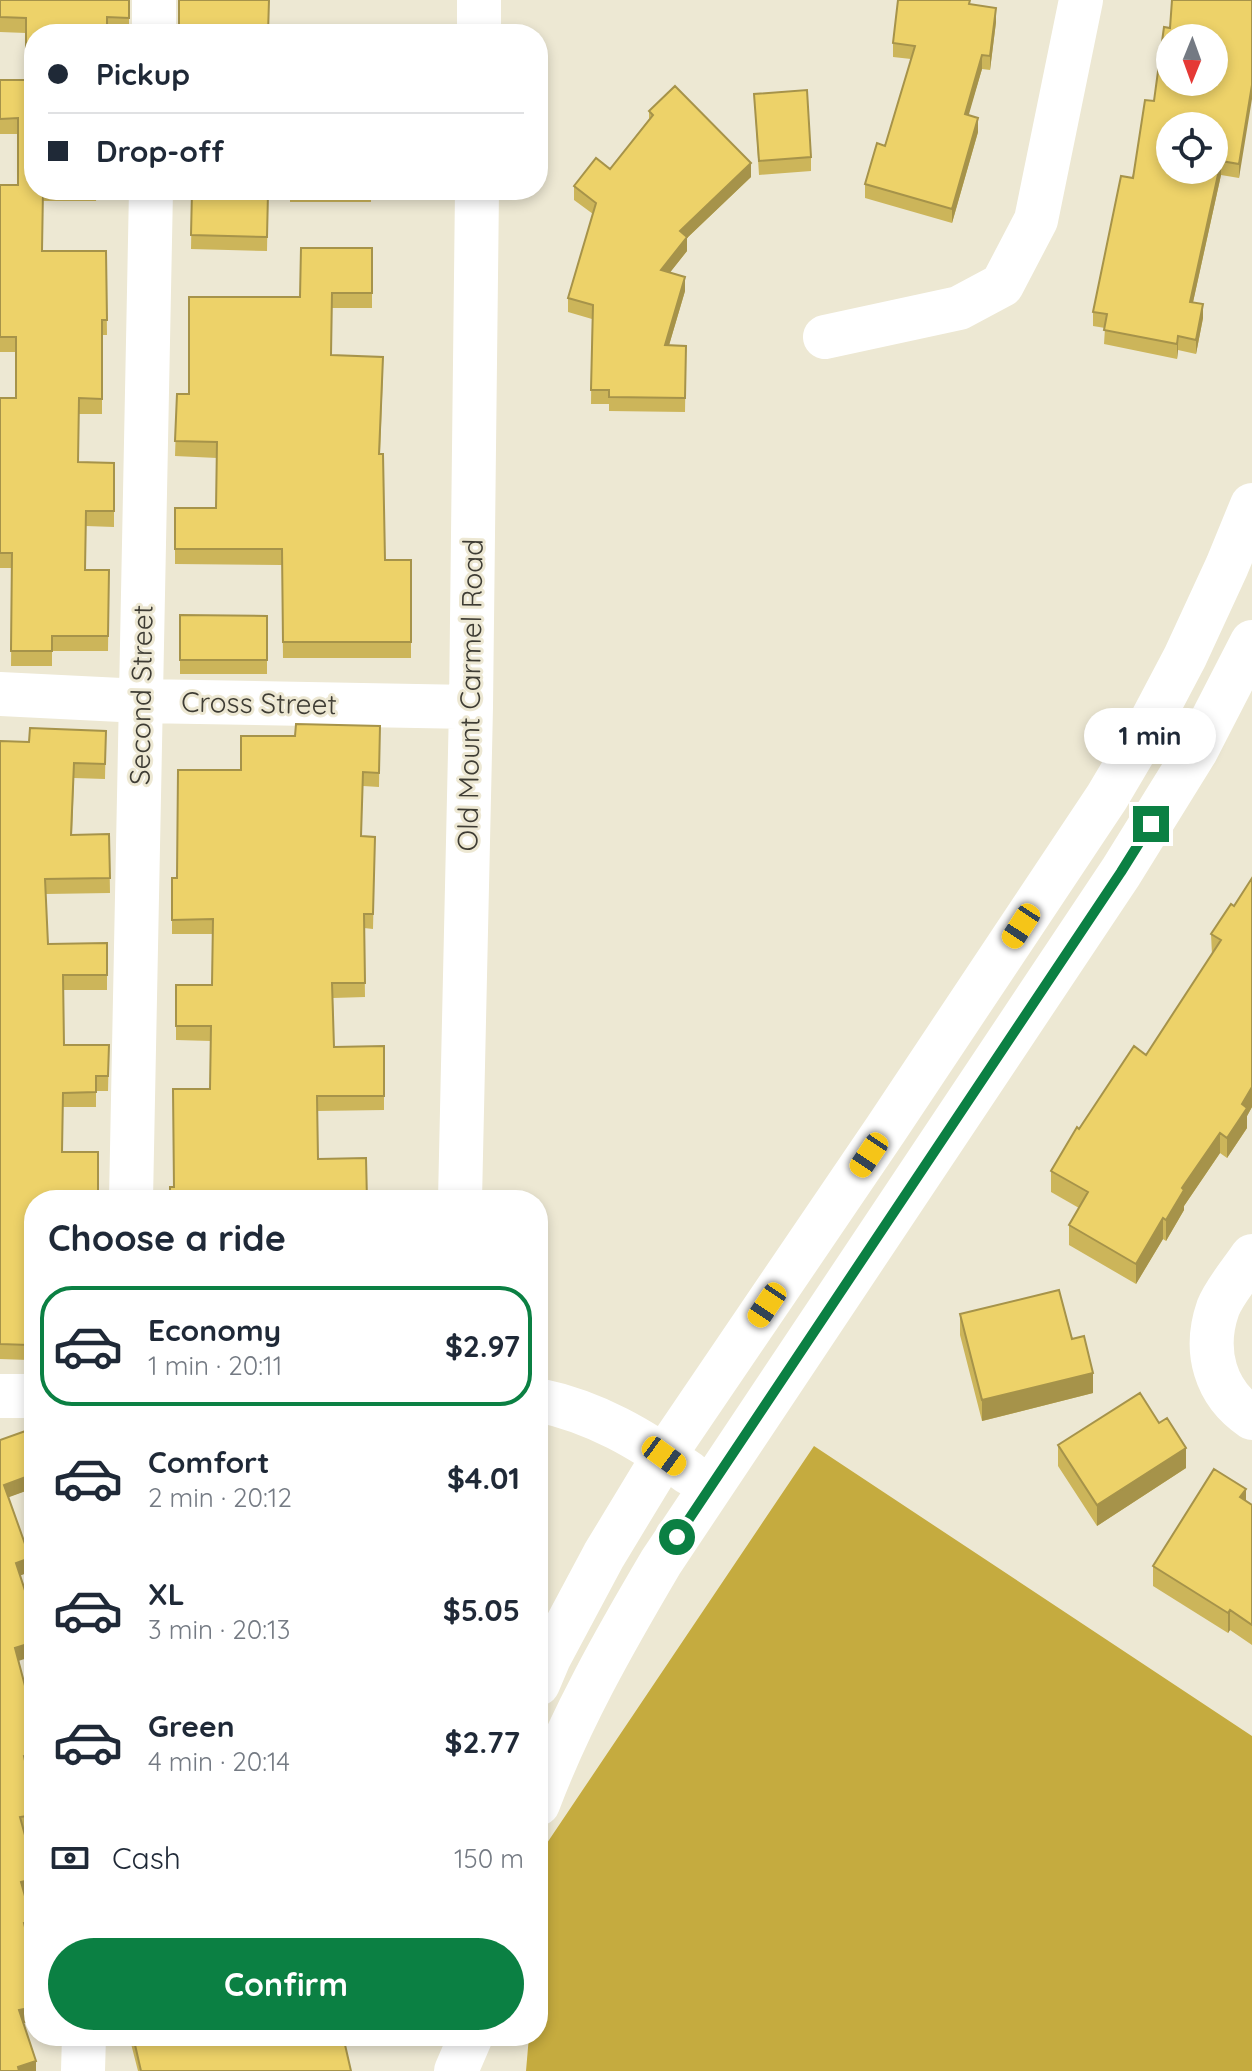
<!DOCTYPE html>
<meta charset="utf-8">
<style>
:root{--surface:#fff;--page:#f2f2f3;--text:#1f2937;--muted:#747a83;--line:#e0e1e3;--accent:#0b8043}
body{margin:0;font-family:Quicksand,sans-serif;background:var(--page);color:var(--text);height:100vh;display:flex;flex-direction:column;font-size:30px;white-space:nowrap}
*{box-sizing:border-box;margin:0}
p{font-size:26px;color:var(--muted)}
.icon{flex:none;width:44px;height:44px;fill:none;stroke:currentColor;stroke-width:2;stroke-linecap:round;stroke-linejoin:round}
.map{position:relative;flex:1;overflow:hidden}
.details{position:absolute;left:24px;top:1190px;width:524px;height:856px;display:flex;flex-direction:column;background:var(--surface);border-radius:32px;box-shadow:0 4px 12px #0003}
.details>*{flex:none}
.banner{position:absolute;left:24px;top:24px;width:524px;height:176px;border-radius:32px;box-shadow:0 4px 12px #0003;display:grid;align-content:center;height:176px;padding:0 24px;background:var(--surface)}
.needle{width:52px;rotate:181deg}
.fabs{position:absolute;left:1156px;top:24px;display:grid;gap:16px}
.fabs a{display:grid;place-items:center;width:72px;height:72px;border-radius:50%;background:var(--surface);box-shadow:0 4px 12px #0003;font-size:40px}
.end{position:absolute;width:36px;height:36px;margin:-18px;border:10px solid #0b8043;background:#fff;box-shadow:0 0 0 4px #fff}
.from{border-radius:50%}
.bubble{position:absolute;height:56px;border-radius:28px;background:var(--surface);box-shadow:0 4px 12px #0003;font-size:26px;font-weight:700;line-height:56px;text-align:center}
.car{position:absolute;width:24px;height:48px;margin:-24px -12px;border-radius:10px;box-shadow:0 0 6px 2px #0007;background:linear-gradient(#f5c518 24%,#345 0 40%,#f5c518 0 76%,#345 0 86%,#f5c518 0)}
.banner b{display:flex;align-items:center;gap:28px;height:76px;font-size:30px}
.banner b+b{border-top:2px solid var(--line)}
.banner i{width:20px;height:20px;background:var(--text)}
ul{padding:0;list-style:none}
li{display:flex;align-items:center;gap:24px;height:120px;margin:0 16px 12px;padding:0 8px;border:4px solid transparent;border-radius:32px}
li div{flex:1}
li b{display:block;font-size:30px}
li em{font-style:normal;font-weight:700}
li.on{border-color:var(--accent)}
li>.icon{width:72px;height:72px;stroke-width:1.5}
h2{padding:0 24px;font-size:36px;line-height:96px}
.pay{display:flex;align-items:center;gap:20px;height:88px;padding:0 24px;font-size:30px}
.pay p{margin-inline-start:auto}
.cta{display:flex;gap:16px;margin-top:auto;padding:16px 24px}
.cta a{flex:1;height:92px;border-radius:48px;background:var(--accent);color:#fff;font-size:32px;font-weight:700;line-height:92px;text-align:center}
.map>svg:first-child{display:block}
.water{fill:#c5ab3f}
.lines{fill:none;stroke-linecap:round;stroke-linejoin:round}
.minor{stroke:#fff;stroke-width:44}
.wall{fill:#ccb55a}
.shaded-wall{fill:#a6934a}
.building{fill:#edd269;stroke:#a6934a;stroke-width:2;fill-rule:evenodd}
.route{stroke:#0b8043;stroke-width:10}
.labels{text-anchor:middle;stroke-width:6;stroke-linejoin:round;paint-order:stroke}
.street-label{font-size:28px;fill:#3e3c34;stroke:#ede8d3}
</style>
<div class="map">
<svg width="1252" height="2071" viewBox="0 0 1252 2071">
<rect width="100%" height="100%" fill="#ede8d3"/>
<path class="water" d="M 814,1446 L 1252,1736 L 1252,2071 L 526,2071 L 529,2036 L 538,2036 L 538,1940 L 547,1843 Z"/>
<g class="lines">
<path class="minor" d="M 154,34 L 154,0
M 479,34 L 479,0
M 825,337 L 959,308 L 1002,285 L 1036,220 L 1081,0
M 0,694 L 141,701 L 471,707
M 131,1200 L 151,190
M 460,1200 L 471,707 L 477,190
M 1252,1256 C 1242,1271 1224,1292 1218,1308 C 1203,1351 1215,1393 1252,1418
M 0,1396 L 34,1396
M 538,1400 C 596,1412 641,1439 689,1473
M 538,1684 L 549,1658 L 604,1555 L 664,1456 L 886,1129 L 1107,797 L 1146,731 L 1185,657 L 1227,566 L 1252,505
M 538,1804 C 570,1719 615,1640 661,1562 L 1121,872 L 1196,751 L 1252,642
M 83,2071 L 84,2036
M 456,2071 L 471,2036"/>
</g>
<path class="wall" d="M 0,0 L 129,0 L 129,33 L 107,32 L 34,34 L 34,190 L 97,190 L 96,201 L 43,201 L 42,251 L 106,251 L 107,335 L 102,335 L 102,414 L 79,414 L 78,462 L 114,463 L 114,527 L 86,526 L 85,570 L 109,570 L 108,651 L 52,651 L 52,666 L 11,666 L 12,568 L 0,568 L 0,398 L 16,398 L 16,352 L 0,352 L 0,185 L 18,185 L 18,134 L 0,134 L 0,80 L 26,80 L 26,33 L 0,32 Z
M 1252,0 L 1239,178 L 1221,175 L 1193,302 L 1203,318 L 1196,354 L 1178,350 L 1177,359 L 1104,344 L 1105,328 L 1093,326 L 1093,312 L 1154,101 L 1170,28 Z
M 970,4 L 996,22 L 990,70 L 982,69 L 968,115 L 978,132 L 952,223 L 865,198 L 865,184 L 885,146 L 911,59 L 893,57 L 893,43 Z
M 754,94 L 811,157 L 811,171 L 759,175 Z
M 649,111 L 751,177 L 687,238 L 687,251 L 670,272 L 685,291 L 669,345 L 686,346 L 685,412 L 609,411 L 609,404 L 591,404 L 592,319 L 568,312 L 568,298 L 593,214 L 574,200 L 574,186 L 610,169 L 649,119 Z
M 290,190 L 371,190 L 371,202 L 290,202 Z
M 192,191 L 268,193 L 267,251 L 191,249 Z
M 372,248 L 372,308 L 332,308 L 332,355 L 383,373 L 380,454 L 385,560 L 411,560 L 411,658 L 283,658 L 282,565 L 175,564 L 175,508 L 216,508 L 217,458 L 175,456 L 177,394 L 189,394 L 300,297 Z
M 180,615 L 267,616 L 267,674 L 180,674 Z
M 380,726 L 379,787 L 363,786 L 361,837 L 375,837 L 373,929 L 364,928 L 365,997 L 333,998 L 334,1047 L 384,1046 L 384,1110 L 317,1111 L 173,1187 L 210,1089 L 211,1041 L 176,1040 L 176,985 L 212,985 L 213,934 L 172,934 L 172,878 L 177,878 L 241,770 L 295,736 Z
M 106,731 L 105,779 L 74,778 L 72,835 L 109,834 L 110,893 L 46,894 L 48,944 L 107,943 L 107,990 L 63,990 L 64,1045 L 109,1045 L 108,1091 L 96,1091 L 96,1107 L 63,1107 L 34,1200 L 34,1326 L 29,1326 L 29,1360 L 0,1359 L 0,741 L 29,742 Z
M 1252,878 L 1252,1107 L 1247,1116 L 1247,1128 L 1227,1158 L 1220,1153 L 1184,1206 L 1184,1210 L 1166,1241 L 1163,1239 L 1136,1284 L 1069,1245 L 1069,1225 L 1079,1208 L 1051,1192 L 1051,1171 L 1079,1129 L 1146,1055 L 1212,955 L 1211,934 L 1234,906 Z
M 960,1314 L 1072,1339 L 1093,1393 L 982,1421 L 960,1335 Z
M 0,1440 L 34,1488 L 8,1497 L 30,1572 L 20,1575 L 19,1661 L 27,1770 L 34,1804 L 34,1829 L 24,1831 L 25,1895 L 32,1935 L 27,1936 L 34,1965 L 34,2021 L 24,2023 L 36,2071 L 0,2071 Z
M 1058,1445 L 1186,1468 L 1097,1526 L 1058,1466 Z
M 1246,1501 L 1252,1505 L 1252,1645 L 1230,1630 L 1228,1633 L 1153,1586 L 1153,1566 Z
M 129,2036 L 343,2036 L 351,2071 L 138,2071 Z"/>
<path class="shaded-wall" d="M 996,8 L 996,22 L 990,70 L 990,56 Z
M 982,55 L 982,69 L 965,128 L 965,114 Z
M 1252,85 L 1252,99 L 1239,178 L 1239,164 Z
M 978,118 L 978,132 L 952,223 L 952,209 Z
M 1221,161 L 1221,175 L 1190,316 L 1190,302 Z
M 751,163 L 751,177 L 687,238 L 687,251 L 661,284 L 661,270 L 680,231 Z
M 685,277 L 685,291 L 665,359 L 665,345 Z
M 1203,304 L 1203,318 L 1196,354 L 1196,340 Z
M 1178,336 L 1178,350 L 1177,359 L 1177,344 Z
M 1252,1087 L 1252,1107 L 1247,1116 L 1247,1128 L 1227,1158 L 1227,1138 L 1242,1104 Z
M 1220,1133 L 1220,1153 L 1184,1206 L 1184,1210 L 1166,1241 L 1166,1220 L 1182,1188 Z
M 1163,1218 L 1163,1239 L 1136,1284 L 1136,1264 Z
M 1093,1373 L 1093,1393 L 982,1421 L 982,1400 Z
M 1186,1448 L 1186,1468 L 1097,1526 L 1097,1505 Z
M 34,1474 L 34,1488 L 4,1499 L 4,1485 Z
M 1246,1489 L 1246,1509 L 1240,1497 Z
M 30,1558 L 30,1572 L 16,1577 L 16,1563 Z
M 1230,1610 L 1230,1630 L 1228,1633 L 1228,1613 Z
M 34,1642 L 34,1656 L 15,1662 L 15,1648 Z
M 34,1754 L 34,1768 L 24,1770 L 24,1756 Z
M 34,1879 L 34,1893 L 21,1896 L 21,1882 Z
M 32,1921 L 32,1935 L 24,1937 L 24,1923 Z
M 34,2007 L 34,2021 L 19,2024 L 19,2010 Z
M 36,2061 L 36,2071 L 18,2071 L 18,2067 Z"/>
<path class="building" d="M 0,0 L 129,0 L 129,18 L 107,17 L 107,34 L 34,34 L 34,190 L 43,190 L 42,251 L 106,251 L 107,320 L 102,320 L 102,399 L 79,398 L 78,462 L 114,463 L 114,511 L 86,511 L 85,570 L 109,570 L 108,636 L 52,636 L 52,651 L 11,651 L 12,553 L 0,553 L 0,398 L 16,398 L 16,337 L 0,337 L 0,185 L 18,185 L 18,118 L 0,119 L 0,80 L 26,80 L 26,18 L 0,17 Z
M 179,0 L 269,0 L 268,34 L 179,34 Z
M 898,0 L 970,0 L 969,4 L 996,8 L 990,56 L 982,55 L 965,114 L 978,118 L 952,209 L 865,184 L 877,143 L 885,146 L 915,46 L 893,43 Z
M 1172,0 L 1252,0 L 1252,85 L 1239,164 L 1221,161 L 1190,302 L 1203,304 L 1196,340 L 1178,336 L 1177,344 L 1104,330 L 1107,314 L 1093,312 L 1121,176 L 1133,178 L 1145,100 L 1154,101 L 1164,27 L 1170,28 ZM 1170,38 L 1214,38 L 1214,82 L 1170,82 ZM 1170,126 L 1214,126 L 1214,170 L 1170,170 Z
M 675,86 L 751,163 L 680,231 L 687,237 L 661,270 L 685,277 L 665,345 L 686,346 L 685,398 L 609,397 L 609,390 L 591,390 L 593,305 L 568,298 L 596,203 L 574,186 L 596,158 L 610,169 L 653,115 L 649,111 Z
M 807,90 L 811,157 L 759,161 L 754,94 Z
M 192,191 L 268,193 L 267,237 L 191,235 Z
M 301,248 L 372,248 L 372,293 L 332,293 L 331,355 L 383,357 L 379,454 L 383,454 L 385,560 L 411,560 L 411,642 L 283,642 L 282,549 L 175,549 L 175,508 L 216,508 L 217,442 L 175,441 L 177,394 L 189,394 L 189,297 L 300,297 Z
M 180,615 L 267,616 L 267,660 L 180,660 Z
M 296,724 L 380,726 L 379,773 L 363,772 L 361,836 L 375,837 L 373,914 L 364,914 L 365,983 L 332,983 L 334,1047 L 384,1046 L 384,1096 L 317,1096 L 318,1159 L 366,1158 L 367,1200 L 170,1200 L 170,1187 L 174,1187 L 173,1089 L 210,1089 L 211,1026 L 176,1026 L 176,985 L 212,985 L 213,919 L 172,920 L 172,878 L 177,878 L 178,770 L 241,770 L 241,736 L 295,736 Z
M 30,728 L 106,731 L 105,764 L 74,763 L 71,835 L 109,834 L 110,878 L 45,879 L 48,944 L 107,943 L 107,975 L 63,975 L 64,1045 L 109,1045 L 108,1076 L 96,1076 L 96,1092 L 63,1093 L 62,1152 L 98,1152 L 98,1200 L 34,1200 L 34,1311 L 29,1311 L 29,1345 L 0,1344 L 0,741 L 29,742 Z
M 1252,878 L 1252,1087 L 1242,1104 L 1247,1108 L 1227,1138 L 1220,1133 L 1182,1188 L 1184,1190 L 1166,1220 L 1163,1218 L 1136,1264 L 1069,1225 L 1088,1192 L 1051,1171 L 1077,1127 L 1079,1129 L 1134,1046 L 1146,1055 L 1221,940 L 1211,934 L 1231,904 L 1234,906 Z
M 1059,1290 L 1072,1339 L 1084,1336 L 1093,1373 L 982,1400 L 960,1314 Z
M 1140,1393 L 1159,1423 L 1167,1418 L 1186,1448 L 1097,1505 L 1058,1445 Z
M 34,1428 L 34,1474 L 4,1485 L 30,1558 L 16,1563 L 34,1618 L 34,1642 L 15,1648 L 34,1720 L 34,1754 L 24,1756 L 34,1804 L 34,1815 L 20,1817 L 34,1868 L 34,1879 L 21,1882 L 32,1921 L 24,1923 L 34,1965 L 34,2007 L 19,2010 L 36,2061 L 18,2067 L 19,2071 L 0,2071 L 0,1440 Z
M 1214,1469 L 1246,1489 L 1240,1497 L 1252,1505 L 1252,1625 L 1230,1610 L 1228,1613 L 1153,1566 Z
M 133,2036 L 343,2036 L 351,2071 L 141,2071 Z"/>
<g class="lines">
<path class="route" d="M 677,1537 L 1121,872 L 1151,824"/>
</g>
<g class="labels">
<g class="street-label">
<text transform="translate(141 695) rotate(-89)" y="10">Second Street</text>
<text transform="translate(470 695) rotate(-89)" y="10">Old Mount Carmel Road</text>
<text transform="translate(259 703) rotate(1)" y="10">Cross Street</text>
</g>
</g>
</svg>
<div class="fabs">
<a><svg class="needle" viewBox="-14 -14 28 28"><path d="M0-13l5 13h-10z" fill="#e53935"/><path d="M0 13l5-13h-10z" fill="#747a83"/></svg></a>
<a><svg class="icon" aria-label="locate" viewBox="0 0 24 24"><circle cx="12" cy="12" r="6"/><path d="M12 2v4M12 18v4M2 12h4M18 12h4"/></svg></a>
</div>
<i class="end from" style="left:677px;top:1537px"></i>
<i class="end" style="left:1151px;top:824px"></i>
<div class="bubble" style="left:1084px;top:708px;width:132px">1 min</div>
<i class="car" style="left:1021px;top:926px;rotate:213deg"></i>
<i class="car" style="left:869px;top:1155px;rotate:214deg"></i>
<i class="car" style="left:767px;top:1305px;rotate:214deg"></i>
<i class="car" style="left:664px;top:1456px;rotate:126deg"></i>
<div class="banner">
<b><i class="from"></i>Pickup</b>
<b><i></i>Drop-off</b>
</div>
<section class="details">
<h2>Choose a ride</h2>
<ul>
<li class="on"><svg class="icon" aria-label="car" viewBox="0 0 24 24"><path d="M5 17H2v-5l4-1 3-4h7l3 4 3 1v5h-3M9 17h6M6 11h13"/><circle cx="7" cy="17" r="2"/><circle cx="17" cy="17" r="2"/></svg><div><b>Economy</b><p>1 min · 20:11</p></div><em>$2.97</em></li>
<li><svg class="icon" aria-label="car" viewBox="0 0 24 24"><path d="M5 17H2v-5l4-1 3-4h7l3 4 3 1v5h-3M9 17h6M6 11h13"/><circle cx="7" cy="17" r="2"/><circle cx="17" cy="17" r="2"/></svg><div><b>Comfort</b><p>2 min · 20:12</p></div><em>$4.01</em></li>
<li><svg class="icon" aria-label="car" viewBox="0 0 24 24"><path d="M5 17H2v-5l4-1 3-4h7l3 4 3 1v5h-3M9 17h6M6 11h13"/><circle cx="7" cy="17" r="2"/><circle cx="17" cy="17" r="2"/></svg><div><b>XL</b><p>3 min · 20:13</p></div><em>$5.05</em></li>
<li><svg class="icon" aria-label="car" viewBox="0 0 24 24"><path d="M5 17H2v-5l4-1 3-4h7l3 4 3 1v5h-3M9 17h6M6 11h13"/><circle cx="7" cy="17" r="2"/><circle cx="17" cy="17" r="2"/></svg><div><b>Green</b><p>4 min · 20:14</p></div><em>$2.77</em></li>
</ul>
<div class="pay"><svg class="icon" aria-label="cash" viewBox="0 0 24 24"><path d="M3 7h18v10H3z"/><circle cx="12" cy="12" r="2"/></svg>Cash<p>150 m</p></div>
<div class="cta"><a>Confirm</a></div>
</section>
</div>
